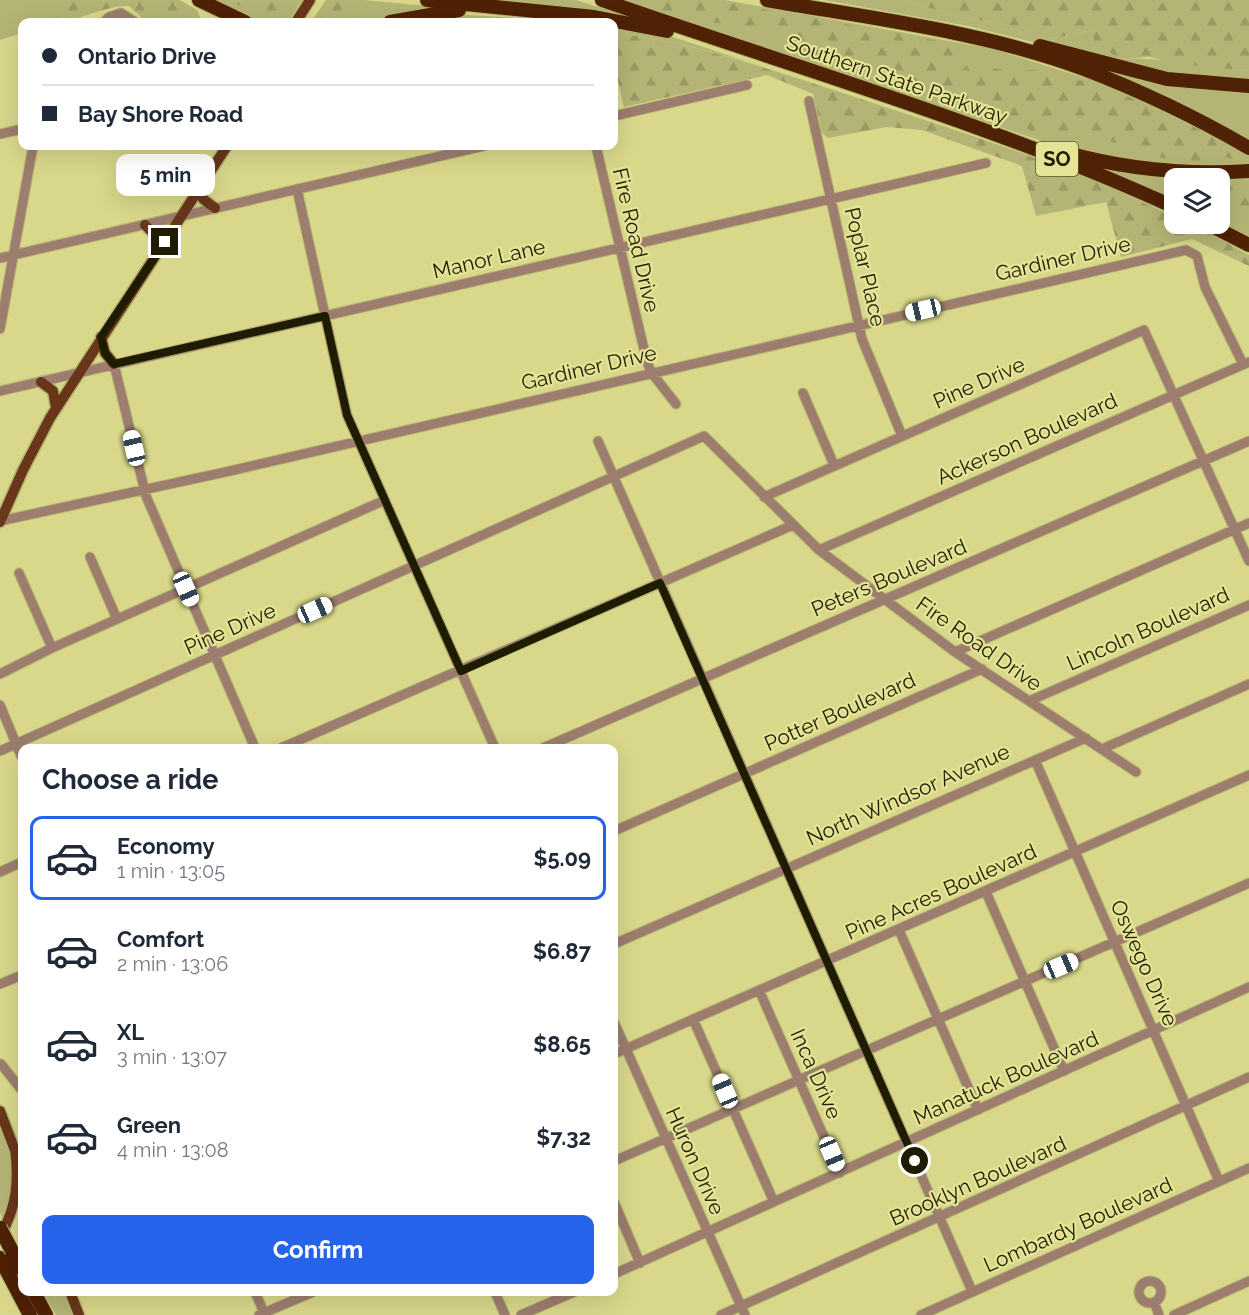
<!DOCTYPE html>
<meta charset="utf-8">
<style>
:root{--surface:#fff;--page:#f6f6f7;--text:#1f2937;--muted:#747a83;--line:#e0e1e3;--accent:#2563eb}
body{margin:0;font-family:Raleway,sans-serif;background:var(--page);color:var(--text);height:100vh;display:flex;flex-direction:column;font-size:22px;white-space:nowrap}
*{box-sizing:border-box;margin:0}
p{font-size:20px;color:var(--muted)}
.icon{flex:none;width:33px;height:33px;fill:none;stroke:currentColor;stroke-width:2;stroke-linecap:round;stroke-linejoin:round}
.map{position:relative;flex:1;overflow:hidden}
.side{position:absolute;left:18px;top:744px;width:600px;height:552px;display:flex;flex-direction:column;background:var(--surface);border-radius:12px;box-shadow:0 6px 24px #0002}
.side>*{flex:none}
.banner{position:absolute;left:18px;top:18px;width:600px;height:132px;border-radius:12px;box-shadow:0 6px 24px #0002;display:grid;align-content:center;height:132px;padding:0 24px;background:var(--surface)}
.tools{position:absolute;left:1164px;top:168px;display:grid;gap:12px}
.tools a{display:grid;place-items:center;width:66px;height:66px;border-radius:12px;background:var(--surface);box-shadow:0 6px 24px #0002;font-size:30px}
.end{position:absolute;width:27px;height:27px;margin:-14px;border:8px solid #1d1c00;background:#fff;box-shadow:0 0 0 3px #fff}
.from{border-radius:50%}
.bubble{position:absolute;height:42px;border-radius:12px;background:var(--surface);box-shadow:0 6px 24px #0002;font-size:20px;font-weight:700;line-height:42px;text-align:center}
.car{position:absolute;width:18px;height:36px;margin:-18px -9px;border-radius:8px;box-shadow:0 0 4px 2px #0007;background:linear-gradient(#fff 24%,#345 0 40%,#fff 0 76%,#345 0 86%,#fff 0)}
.banner b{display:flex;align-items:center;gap:21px;height:57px;font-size:22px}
.banner b+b{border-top:2px solid var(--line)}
.banner i{width:15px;height:15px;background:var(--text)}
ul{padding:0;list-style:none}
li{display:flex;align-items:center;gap:18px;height:84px;margin:0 12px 9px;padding:0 12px;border:3px solid transparent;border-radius:12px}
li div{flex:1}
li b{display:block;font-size:22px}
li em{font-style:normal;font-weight:700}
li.selected{border-color:var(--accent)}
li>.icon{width:54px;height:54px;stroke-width:1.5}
h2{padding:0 24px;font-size:27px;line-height:72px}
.cta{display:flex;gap:12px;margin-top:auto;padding:12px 24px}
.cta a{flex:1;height:69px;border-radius:12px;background:var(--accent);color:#fff;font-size:24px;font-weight:700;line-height:69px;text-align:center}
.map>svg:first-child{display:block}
.green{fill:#b4b476}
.forest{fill:url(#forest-firs)}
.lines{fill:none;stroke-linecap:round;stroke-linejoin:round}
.minor-casing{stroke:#b6b571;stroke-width:11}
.major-casing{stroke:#b6b571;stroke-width:13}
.highway-casing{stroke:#b6b571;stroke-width:16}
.minor{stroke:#9c7d6e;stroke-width:9}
.major{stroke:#69361a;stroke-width:10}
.highway{stroke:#4f2105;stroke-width:14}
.highway-bridge-casing{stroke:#b6b571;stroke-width:16;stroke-linecap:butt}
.highway-bridge{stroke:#4f2105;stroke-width:14}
.route{stroke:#1d1c00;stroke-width:8}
.labels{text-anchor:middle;stroke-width:4.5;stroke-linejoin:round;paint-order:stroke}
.shield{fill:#e5e496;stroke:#59582d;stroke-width:1.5}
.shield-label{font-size:20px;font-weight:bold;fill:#1d1c00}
.street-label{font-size:21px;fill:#1d1c00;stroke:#e5e496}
</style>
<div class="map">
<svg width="1249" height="1315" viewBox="0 0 1249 1315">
<defs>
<pattern id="forest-firs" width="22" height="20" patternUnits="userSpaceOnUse" patternTransform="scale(1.5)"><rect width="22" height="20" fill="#b4b476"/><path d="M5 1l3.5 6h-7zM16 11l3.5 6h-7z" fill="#9a9a64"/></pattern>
</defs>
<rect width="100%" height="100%" fill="#d8d78a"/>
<path class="green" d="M 0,0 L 48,0 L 48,22 L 22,22 L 22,33 L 0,40 Z
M 205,0 L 302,0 L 288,22 L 250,22 Z
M 326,0 L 363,0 L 440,7 L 380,22 L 311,22 Z
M 445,0 L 576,0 L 635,19 Z
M 618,0 L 725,0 L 993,49 L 1126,91 L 1191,120 L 1249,155 L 1249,166 L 1148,165 L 1075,152 Z
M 824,0 L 903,0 L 959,17 L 1022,27 L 1050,39 L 1093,30 L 1119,59 C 1162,56 1206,67 1249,71 L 1249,82 L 1136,68 L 968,26 Z
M 452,14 L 584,22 L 507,22 L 453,19 L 446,22 L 407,22 Z
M 614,27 L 667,35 L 904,113 C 809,83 713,44 614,33 Z
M 1085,62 L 1249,89 L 1249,140 L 1183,105 Z
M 1099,167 L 1249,177 L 1249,237 L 1220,222 L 1220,178 L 1174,178 L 1174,200 Z
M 0,1123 C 14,1152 14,1188 3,1218 L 0,1213 Z
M 43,1292 L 66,1292 L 75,1315 L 56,1315 Z"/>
<path class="forest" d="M 47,0 L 180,0 L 197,10 L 202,22 L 146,22 L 129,6 C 100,6 79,23 48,22 Z
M 228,0 L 299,0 L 288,22 L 274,22 Z
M 328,0 L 361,3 L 363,13 L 350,20 L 314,22 Z
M 633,0 L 713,0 L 945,42 L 957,49 L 964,60 L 959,73 L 971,61 L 997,69 L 1018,71 L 1038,69 L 1061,78 L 1098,83 L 1110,92 L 1129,97 L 1202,128 L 1249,159 L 1248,162 L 1215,155 L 1207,162 L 1161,158 L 1155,148 L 1031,131 L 1010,117 L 938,96 L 905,79 L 808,53 L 768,28 L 706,22 L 639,6 Z
M 903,0 L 1249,0 L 1249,71 L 1179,64 L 1149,57 L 1119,59 L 1094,41 L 1093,30 L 1050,39 L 1022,27 L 959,17 Z
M 614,33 C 696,42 776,72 855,97 C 964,133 1072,166 1174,217 L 1174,224 C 1201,224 1226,243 1249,255 L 1249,266 L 1192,239 L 1121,257 L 1106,202 L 1036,216 L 1022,166 L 922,130 L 887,127 L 828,138 L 822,133 L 813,94 L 767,75 L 624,107 L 614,65 Z
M 1249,181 L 1249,206 L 1236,208 L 1220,206 L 1220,183 Z"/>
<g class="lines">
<defs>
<path id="minor" d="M 104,22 L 109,17 L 121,13 L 135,22
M 809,101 L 862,339 L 902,436
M 614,116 L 747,85
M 0,134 L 22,129
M 596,146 L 647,362 L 651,372 L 676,404
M 297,189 L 347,415 L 495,748
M 0,258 L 484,146
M 0,329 L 33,146
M 114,364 L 146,496 L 255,748
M 0,391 L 986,163
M 803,393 L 834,465
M 598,441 L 972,1291
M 764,497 L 1144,330 L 1249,561
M 0,521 L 230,471 L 1186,250 L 1197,256 L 1205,287 L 1243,364
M 819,550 L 1249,362
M 90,557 L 117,619
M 19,573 L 52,648
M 955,652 L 1249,523
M 0,674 L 52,648 L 385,500
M 1029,701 L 1249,605
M 0,705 L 22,758
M 281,748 L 793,525
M 543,748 L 1249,441
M 1102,749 L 1249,684
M 0,751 L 704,436 L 819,550 L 955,652 L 1136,772
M 1035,760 L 1219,1181
M 614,831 L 982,669
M 0,872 L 22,862
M 986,892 L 1064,1071
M 899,930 L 978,1110
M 614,944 L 1086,738
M 0,984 L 22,975
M 759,990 L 840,1173
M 693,1019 L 774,1202
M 614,1022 L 745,1315
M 614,1054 L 1249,775
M 1,1064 L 20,1088 L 22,1087
M 614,1161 L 1249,883
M 614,1202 L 640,1263
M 614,1274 L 1249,987
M1139 1292a11 11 0 1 1 22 0a11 11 0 1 1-22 0Z
M 255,1292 L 265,1315
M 495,1292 L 505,1315
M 1154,1302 L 1159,1315
M 259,1315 L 313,1292
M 521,1315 L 574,1292
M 721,1315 L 1249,1077
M 921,1315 L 1249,1168
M 1174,1315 L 1249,1281"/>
<path id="major" d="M 296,22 L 310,0
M 201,186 L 203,199 L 215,208
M 145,225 L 155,235 L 155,245
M 101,337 L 105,353 L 114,364
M 41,382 L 53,391 L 56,408
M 0,522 L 23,470 L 50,418 L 227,146
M 0,1111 L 16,1153
M 0,1236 C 17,1207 19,1181 15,1148
M 70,1292 L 79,1315"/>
<path id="highway" d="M 199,0 L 245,22
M 427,0 L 594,17 L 667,31
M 602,0 C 793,67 990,123 1174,207
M 767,0 C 869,18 986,32 1084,69 C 1141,91 1196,117 1249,148
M 390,22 L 459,10
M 1040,46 L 1167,79 L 1249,86
M 1064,152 C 1124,169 1187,175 1249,171
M 1208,224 L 1249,245
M 12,1251 L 22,1270
M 0,1258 L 30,1315
M 34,1292 L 46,1315"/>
</defs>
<use href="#minor" class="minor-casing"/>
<use href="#major" class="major-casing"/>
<use href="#highway" class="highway-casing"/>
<use href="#minor" class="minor"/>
<use href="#major" class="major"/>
<use href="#highway" class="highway"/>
<defs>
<path id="highway-bridge" d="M 0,1228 L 12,1251"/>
</defs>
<use href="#highway-bridge" class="highway-bridge-casing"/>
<use href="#highway-bridge" class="highway-bridge"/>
</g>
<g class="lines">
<path class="route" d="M 165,242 L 101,337 L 105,353 L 114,364 L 325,316 L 347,415 L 461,671 L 660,583 L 915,1161"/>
</g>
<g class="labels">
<rect class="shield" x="1036" y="142" width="42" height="34" rx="4.5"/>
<g class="shield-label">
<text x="1057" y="166">SO</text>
</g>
<g class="street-label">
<text transform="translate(897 80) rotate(19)" y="7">Southern State Parkway</text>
<text transform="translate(636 240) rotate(77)" y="7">Fire Road Drive</text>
<text transform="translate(489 259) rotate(-13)" y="7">Manor Lane</text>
<text transform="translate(1063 259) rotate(-13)" y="7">Gardiner Drive</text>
<text transform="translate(865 267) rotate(77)" y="7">Poplar Place</text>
<text transform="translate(589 368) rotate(-13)" y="7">Gardiner Drive</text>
<text transform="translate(979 383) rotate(-24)" y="7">Pine Drive</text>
<text transform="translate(1027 439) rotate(-24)" y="7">Ackerson Boulevard</text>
<text transform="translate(889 578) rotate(-23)" y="7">Peters Boulevard</text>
<text transform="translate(230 629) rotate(-24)" y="7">Pine Drive</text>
<text transform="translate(1148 629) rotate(-24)" y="7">Lincoln Boulevard</text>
<text transform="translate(979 644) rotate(35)" y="7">Fire Road Drive</text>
<text transform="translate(840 712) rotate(-24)" y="7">Potter Boulevard</text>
<text transform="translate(908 795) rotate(-24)" y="7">North Windsor Avenue</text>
<text transform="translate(941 892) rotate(-24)" y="7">Pine Acres Boulevard</text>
<text transform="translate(1144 963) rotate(66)" y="7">Oswego Drive</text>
<text transform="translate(816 1074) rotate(66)" y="7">Inca Drive</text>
<text transform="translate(1006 1078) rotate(-24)" y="7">Manatuck Boulevard</text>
<text transform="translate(695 1161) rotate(66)" y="7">Huron Drive</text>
<text transform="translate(978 1181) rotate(-24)" y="7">Brooklyn Boulevard</text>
<text transform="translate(1078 1225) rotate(-24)" y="7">Lombardy Boulevard</text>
</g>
</g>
</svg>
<div class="tools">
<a><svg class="icon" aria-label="layers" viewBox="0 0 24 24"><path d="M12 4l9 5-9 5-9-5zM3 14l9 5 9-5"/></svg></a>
</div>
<i class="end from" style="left:915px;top:1161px"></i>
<i class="end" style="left:165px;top:242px"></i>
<div class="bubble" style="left:116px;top:154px;width:99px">5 min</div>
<i class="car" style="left:923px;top:310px;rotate:257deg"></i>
<i class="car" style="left:134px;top:448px;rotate:347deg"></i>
<i class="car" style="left:186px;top:589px;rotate:156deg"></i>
<i class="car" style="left:315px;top:610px;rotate:66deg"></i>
<i class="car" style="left:1061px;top:966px;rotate:67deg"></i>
<i class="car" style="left:725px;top:1091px;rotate:337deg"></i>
<i class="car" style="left:832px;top:1154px;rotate:157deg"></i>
<div class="banner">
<b><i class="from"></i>Ontario Drive</b>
<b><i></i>Bay Shore Road</b>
</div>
<section class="side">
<h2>Choose a ride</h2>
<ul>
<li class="selected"><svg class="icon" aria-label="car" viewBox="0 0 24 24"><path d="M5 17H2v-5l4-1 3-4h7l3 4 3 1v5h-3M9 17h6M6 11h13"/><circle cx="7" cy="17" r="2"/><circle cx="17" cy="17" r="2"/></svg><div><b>Economy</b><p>1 min · 13:05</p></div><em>$5.09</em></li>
<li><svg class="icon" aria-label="car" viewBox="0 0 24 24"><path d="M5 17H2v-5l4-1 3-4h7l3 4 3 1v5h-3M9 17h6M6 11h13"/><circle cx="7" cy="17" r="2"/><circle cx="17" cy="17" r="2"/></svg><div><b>Comfort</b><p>2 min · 13:06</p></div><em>$6.87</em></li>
<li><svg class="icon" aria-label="car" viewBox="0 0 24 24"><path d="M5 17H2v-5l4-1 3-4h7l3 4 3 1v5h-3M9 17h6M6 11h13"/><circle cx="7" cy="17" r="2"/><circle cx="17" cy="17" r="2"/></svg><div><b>XL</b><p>3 min · 13:07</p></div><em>$8.65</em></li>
<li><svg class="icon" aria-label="car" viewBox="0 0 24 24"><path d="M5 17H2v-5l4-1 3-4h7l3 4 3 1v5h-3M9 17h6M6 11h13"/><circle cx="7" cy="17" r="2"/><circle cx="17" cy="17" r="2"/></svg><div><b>Green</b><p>4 min · 13:08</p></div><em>$7.32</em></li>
</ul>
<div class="cta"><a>Confirm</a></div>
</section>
</div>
